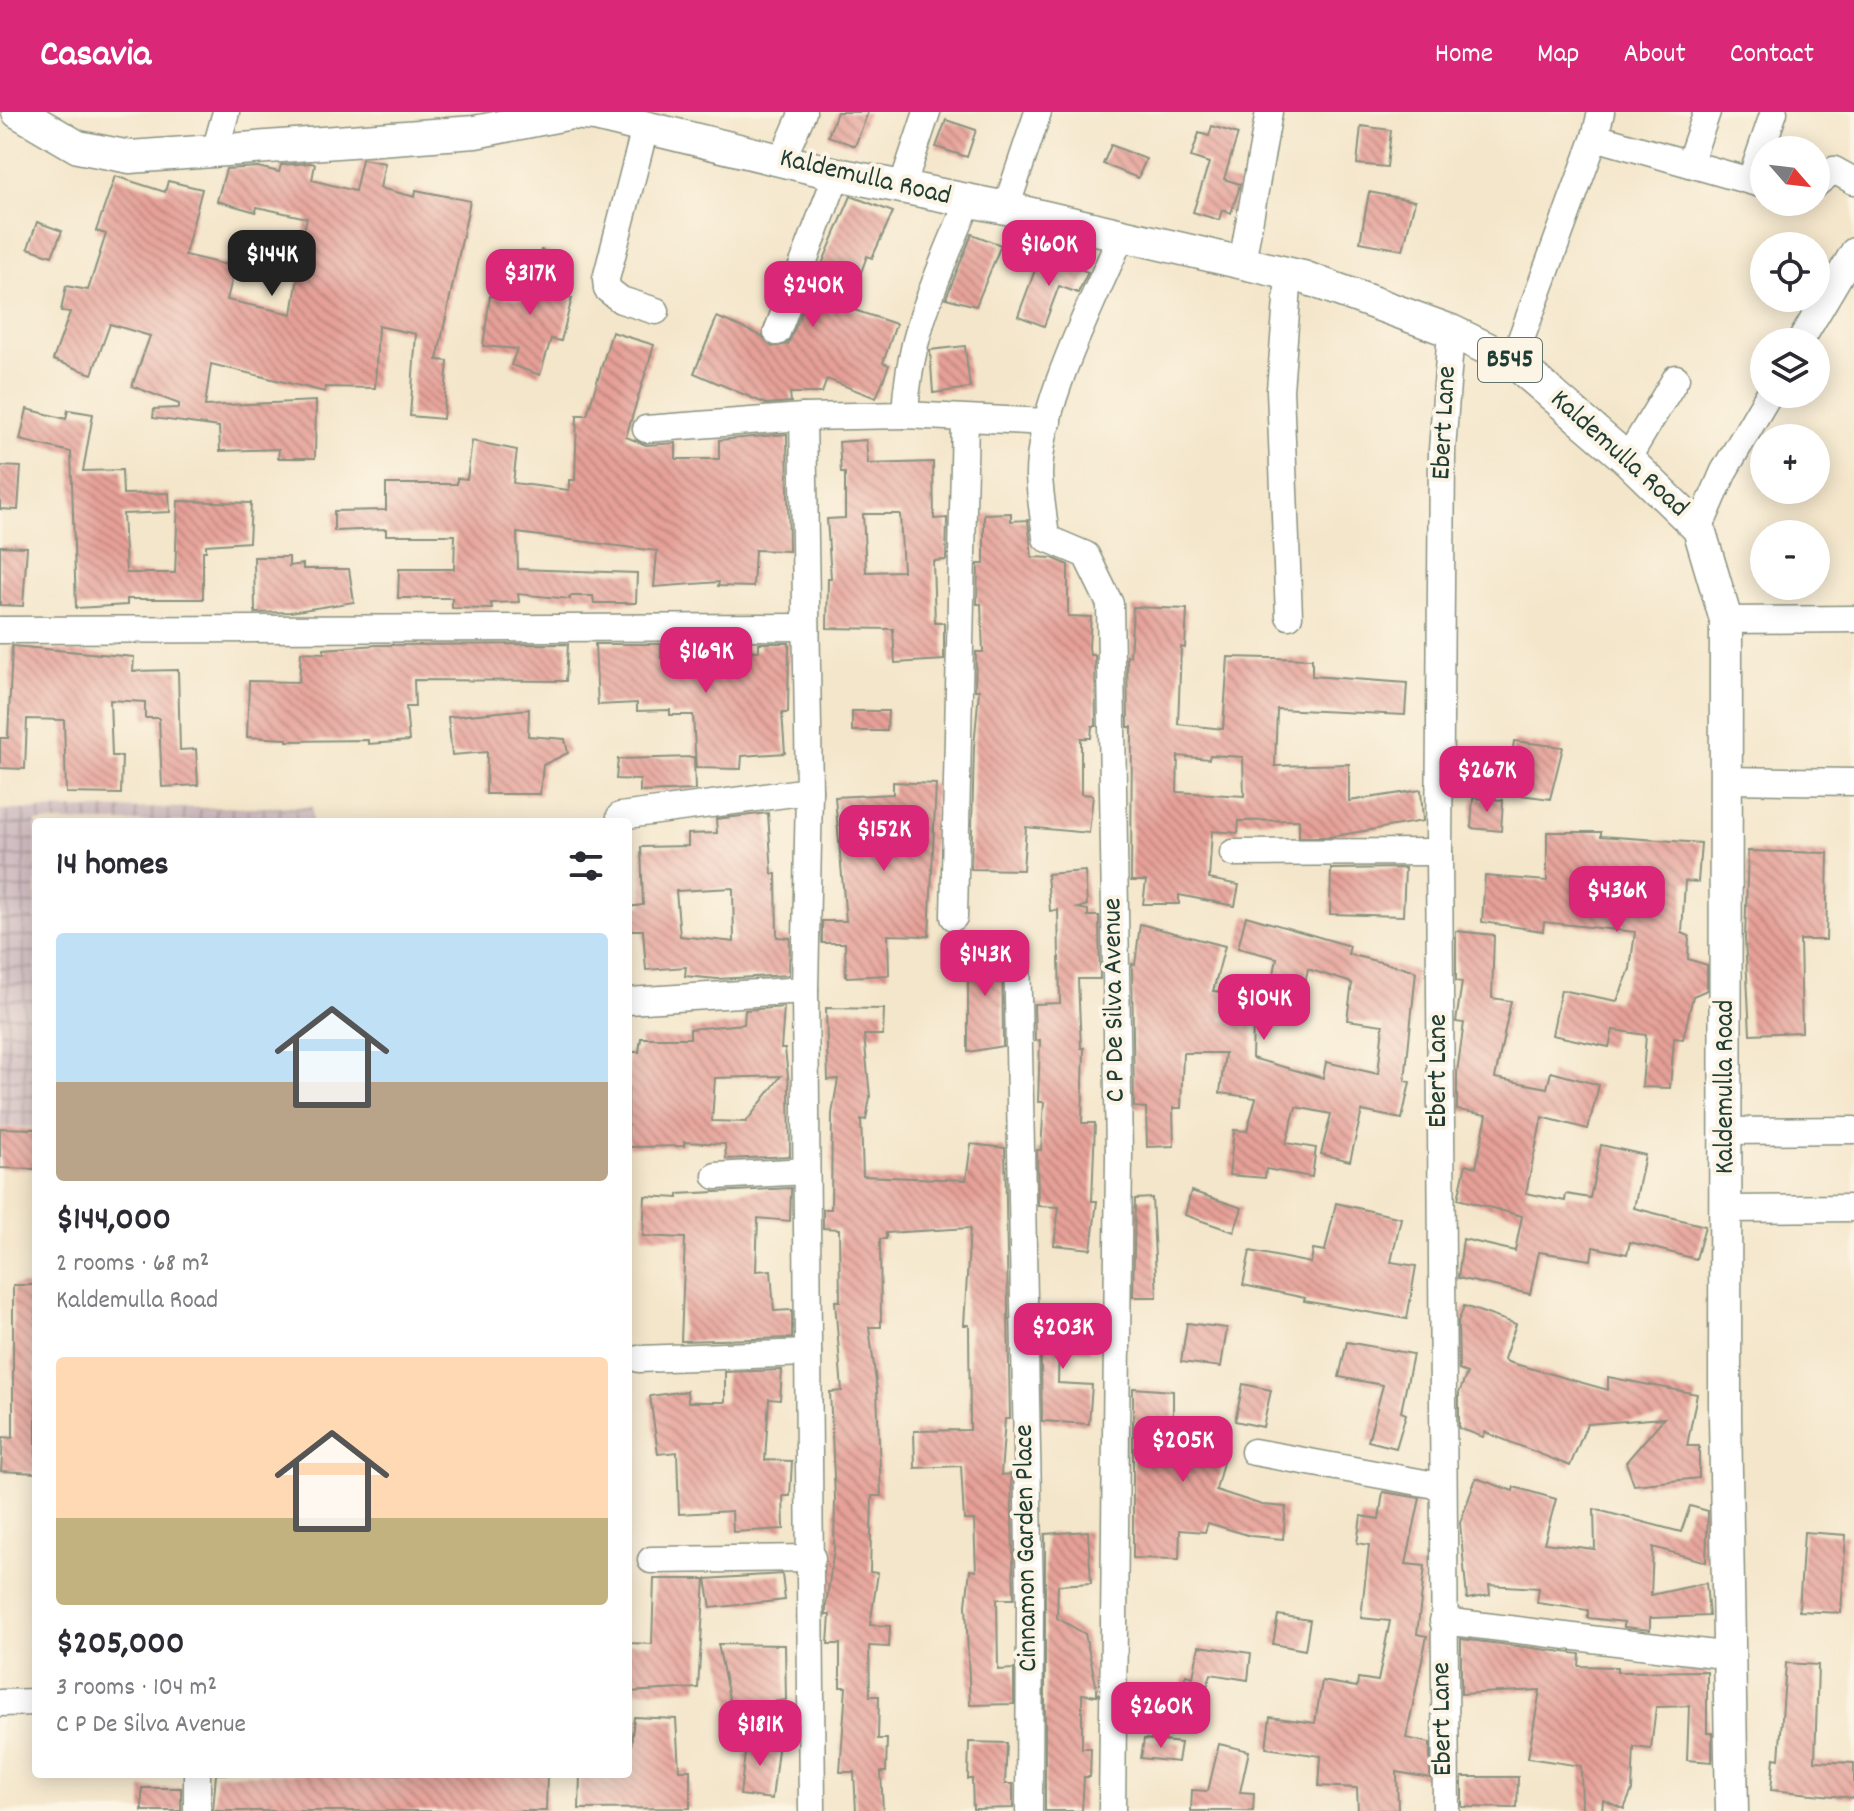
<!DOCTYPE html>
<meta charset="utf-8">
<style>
body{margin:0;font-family:Dekko,sans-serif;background:#f7f7f7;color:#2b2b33;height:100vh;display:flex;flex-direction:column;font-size:30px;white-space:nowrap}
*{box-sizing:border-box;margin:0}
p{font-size:26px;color:#7c7c81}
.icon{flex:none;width:44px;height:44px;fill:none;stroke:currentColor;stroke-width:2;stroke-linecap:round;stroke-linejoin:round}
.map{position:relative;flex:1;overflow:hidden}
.panel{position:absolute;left:32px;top:706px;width:600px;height:960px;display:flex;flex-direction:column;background:#fff;border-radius:8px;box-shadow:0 4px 20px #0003}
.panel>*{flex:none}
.needle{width:52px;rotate:118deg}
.buttons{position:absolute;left:1750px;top:24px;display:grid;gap:16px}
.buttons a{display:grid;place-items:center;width:80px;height:80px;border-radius:50%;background:#fff;box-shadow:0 4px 20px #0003;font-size:40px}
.price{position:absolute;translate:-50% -68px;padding:0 18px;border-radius:16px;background:#db2777;color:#fff;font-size:26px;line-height:52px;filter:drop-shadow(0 2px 4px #0008)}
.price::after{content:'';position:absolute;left:50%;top:48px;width:24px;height:18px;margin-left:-12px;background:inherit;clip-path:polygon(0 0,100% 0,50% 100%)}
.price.active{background:#222;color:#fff}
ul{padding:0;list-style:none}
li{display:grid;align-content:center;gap:16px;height:424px;padding:0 24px}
li span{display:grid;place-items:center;height:248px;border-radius:8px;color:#555}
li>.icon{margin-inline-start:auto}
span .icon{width:144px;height:144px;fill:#fffc;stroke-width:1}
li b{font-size:34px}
h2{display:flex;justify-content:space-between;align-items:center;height:96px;padding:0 24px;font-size:34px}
header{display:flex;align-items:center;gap:48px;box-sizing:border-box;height:112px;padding:0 40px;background:#db2777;color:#fff}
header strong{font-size:38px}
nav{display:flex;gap:44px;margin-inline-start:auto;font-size:28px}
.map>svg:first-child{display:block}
</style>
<header>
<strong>Casavia</strong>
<nav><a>Home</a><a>Map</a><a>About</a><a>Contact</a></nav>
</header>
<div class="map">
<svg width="1854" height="1699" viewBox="0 0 1854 1699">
<defs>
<pattern id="industrial-grid" width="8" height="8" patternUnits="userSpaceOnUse" patternTransform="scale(2)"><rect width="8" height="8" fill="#d2bec2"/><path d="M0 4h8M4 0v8" fill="none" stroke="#aa9c9e"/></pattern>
<pattern id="building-back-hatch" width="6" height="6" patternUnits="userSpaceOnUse" patternTransform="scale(2)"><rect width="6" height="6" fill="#e6a098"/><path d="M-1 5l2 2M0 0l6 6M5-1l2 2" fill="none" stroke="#ba847d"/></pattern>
</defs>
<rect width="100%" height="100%" fill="#fcf5e5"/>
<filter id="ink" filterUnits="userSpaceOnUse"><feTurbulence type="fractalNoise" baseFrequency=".0125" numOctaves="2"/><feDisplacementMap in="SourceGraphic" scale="16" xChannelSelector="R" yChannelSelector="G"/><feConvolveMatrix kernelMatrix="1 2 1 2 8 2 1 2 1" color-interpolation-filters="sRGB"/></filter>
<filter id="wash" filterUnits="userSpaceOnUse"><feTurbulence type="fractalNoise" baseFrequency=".006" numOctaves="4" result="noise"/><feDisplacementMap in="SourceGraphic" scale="32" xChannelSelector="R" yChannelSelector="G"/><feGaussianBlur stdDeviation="1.8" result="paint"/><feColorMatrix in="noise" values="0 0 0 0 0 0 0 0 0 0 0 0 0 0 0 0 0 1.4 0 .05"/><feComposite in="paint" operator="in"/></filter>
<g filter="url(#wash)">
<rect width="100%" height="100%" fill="#f4e6cb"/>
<polygon fill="url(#industrial-grid)" points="312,695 312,710 36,710 36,1015 0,1015 0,698"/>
<g id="blocks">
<g fill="url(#building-back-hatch)" fill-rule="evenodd">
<polygon points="837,0 868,0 855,34 828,24"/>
<polygon points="946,8 976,18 967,45 936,35"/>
<polygon points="1212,14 1238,22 1224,67 1240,72 1238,80 1231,101 1222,98 1219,108 1193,100 1209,51 1191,45 1199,21 1209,24"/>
<polygon points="1361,14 1391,18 1387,55 1357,52"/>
<polygon points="1111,33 1146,47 1138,66 1103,52"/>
<polygon points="362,47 385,51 380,76 415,85 416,78 470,89 437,248 448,249 443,307 410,304 416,222 378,214 375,276 325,275 325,280 211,252 205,294 316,289 315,346 278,346 279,337 220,339 219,315 153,306 154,297 179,296 179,292 132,274 150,224 110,212 92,262 53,248 70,200 61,199 66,174 88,178 106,122 96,119 115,64 165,80 168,69 202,77 185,143 235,155 227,188 292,202 300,153 296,152 307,106 257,95 256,100 217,89 226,57 258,55 279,60 281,53 311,51 315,52 312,68 355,79"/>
<polygon points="1369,80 1415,89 1403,138 1360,130"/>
<polygon points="851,84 893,100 872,146 867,144 848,196 896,212 883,251 889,253 876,286 827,267 822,281 790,281 791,290 766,292 694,261 717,205 762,224 772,235 788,232"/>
<polygon points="37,110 62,119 52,144 28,136"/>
<polygon points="972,122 1001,133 976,194 946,186"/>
<polygon points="541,138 565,146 554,182 572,186 561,229 551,227 540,263 511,253 517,237 483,234 490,184 524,188"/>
<polygon points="1041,142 1088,160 1078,181 1059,174 1044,214 1018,204"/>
<polygon points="612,220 654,233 626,325 646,333 676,331 676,347 719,347 719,328 787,322 789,439 755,438 753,475 718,474 719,470 654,475 657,439 517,421 518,457 637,461 636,491 594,491 593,484 570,484 570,487 518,482 519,490 491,491 492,497 452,496 452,486 398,486 399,457 454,457 455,423 386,423 386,417 334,419 334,399 386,398 386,372 457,372 457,366 467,367 472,329 517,338 513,371 569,378 569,368 575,368 577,303 587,303"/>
<polygon points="965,234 970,276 933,281 930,238"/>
<polygon points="27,297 66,307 68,298 93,302 83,359 122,358 123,382 169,381 170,400 123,402 126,461 175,461 178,389 251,391 249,430 206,433 206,439 203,439 203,487 127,487 127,493 76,496 71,340 20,328"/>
<path d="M866,328l2,24 65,-2 1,57 13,-1 -1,42 -13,1 2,62h9v37l-49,3 -2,-34 -66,-1 1,-50h3l-4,-59 18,-1v-45h-4l-2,-31zM863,402h37l3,57 -37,1z"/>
<polygon points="0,354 21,355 18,398 0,397"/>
<polygon points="1011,401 1011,409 1028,408 1032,445 1053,446 1068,453 1068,504 1091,505 1089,535 1090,543 1095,543 1096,614 1092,614 1091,626 1081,626 1081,682 1093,683 1089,721 1026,715 1023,758 971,757 974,635 979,578 975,578 976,540 983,540 981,492 977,492 978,452 984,452 984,402"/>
<polygon points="0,434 27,435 23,494 0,493"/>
<polygon points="254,445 289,445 289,454 303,452 303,457 349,457 354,490 290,500 255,501"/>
<path d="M1133,495l54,2 -2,39 -4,-1 -3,77 45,5 5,-72 84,2v17l95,7 -2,32 -128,-6 -2,57 74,-2v37l72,-11 2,31 -94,16h-30v-17l-60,1 -1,12 -26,-2 -3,48 30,6 -4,21 -56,-11v9h-36l3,-23h-15l1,-154h-4l-1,-71h3zM1210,643l33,2 1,39 -67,-4 1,-36 31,3z"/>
<polygon points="759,531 789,531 788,601 782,601 785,641 742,644 741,657 696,656 693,603 670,603 670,598 637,599 637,591 598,593 595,532 661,532 661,546 715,545 715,538 759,539"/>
<polygon points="568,532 566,569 414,568 415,595 406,595 409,629 368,632 368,628 287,629 287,627 247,625 249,569 299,570 301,540 324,541 324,537 377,533"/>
<polygon points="12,534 134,545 133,559 178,558 180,638 196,637 198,673 162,675 159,606 145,606 145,590 110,588 112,644 122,644 121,682 66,681 64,608 27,607 25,657 0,656 0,626 8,626"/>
<polygon points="529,597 528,624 565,627 568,641 543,653 540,682 486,682 487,640 452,643 448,605"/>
<polygon points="852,599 888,599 887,619 852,619"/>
<polygon points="1514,629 1563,635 1550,687 1506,681"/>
<polygon points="694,645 695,678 640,680 640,668 616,667 618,647"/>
<polygon points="893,670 936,672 929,824 888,823 889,863 846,865 845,831 822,831 822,809 846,809 835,685 893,682"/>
<polygon points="1473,686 1503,688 1501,719 1471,716"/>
<path d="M768,701l4,61h4l1,63 13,1 -1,37 -72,4 -32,-3 1,-9 -40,3 -3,-40h-15v-23l15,-2 -2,-58 47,-1v-12l29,-1 -1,-14zM733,776l1,54 -54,-6 -4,-45z"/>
<polygon points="1547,720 1601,720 1601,724 1701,731 1698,770 1685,769 1682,821 1689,824 1688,847 1707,853 1707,878 1693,884 1683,927 1674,926 1670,976 1642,975 1646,923 1613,918 1609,935 1552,923 1561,878 1617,889 1630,857 1635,820 1544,810 1543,819 1482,810 1485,764 1547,769"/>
<polygon points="1748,739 1828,741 1826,828 1800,828 1802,920 1750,922 1745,826"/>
<polygon points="1405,756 1403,804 1330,802 1331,757"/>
<polygon points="1085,759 1087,793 1078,796 1088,798 1088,804 1099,804 1100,867 1078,867 1081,936 1084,936 1082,1011 1095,1011 1092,1089 1097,1089 1091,1137 1054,1133 1059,1095 1038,1094 1037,1038 1041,1038 1044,990 1038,990 1040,928 1035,929 1034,892 1060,891 1058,798 1050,799 1047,762"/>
<polygon points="1246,804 1350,834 1348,842 1416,859 1405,969 1410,970 1402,1007 1362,999 1350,1049 1321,1042 1331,1002 1296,995 1286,1031 1316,1036 1312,1065 1266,1057 1265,1066 1229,1063 1234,1018 1247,1019 1256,986 1220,981 1225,941 1183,941 1181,996 1173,996 1174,1034 1147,1035 1146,996 1134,995 1132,852 1135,853 1140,812 1225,834 1213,879 1224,880 1222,909 1253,910 1252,946 1323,966 1326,950 1378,962 1383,913 1347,908 1352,871 1308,857 1299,899 1268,893 1277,846 1238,836"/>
<polygon points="1456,819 1494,823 1492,886 1511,889 1495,966 1547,976 1551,960 1599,973 1588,1017 1542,1005 1526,1081 1565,1089 1566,1082 1590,1086 1601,1033 1645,1043 1634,1096 1705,1114 1696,1147 1630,1130 1627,1142 1593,1135 1591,1148 1539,1140 1530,1182 1458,1166 1463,1127 1515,1139 1522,1104 1458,1087 1466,1052 1476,1055 1487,1003 1457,998 1457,960 1464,911 1456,910 1462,870 1456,869"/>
<polygon points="1002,834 1003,934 968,940 968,836"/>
<path d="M784,895l-3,42h4l4,36 1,71 -64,3 -1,-15 -41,-2v4l-56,1v-95h11l2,-14h49v-9l54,-5 1,-14zM781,964l-35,46 -34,-1 3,-43z"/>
<polygon points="826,896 884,897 883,923 864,923 870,985 866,1008 861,1007 863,1064 966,1068 971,1032 1005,1036 1010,1307 1005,1307 1001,1363 1011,1362 1014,1487 997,1487 998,1558 1014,1557 1014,1592 970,1593 966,1493 970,1458 976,1459 974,1408 964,1408 961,1354 915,1356 914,1319 970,1318 969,1213 964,1213 970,1116 886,1121 886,1127 880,1127 881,1215 869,1215 877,1278 881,1384 872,1384 870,1460 878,1461 870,1513 890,1514 889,1535 869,1534 870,1584 879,1584 878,1627 887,1627 886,1660 881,1660 883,1699 856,1699 854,1660 840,1660 846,1575 840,1575 840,1532 828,1532 830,1503 826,1503 826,1493 834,1437 835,1386 830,1280 842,1279 835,1189 840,1189 839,1117 823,1116 823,1097 831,1097 832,1002 838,967 828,968"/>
<polygon points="0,1016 36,1017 36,1057 0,1056"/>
<polygon points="791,1076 790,1109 758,1106 756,1159 771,1158 774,1199 792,1198 792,1226 681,1229 685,1126 643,1124 645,1084 678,1086 678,1082"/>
<polygon points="1191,1079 1242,1096 1234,1120 1185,1103"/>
<polygon points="1152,1086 1157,1185 1133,1185 1135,1087"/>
<polygon points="1336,1091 1401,1106 1391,1150 1416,1154 1407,1207 1304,1189 1305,1186 1243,1173 1250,1139 1311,1151 1313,1137 1325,1139"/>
<polygon points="13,1173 36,1173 36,1361 1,1359 3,1325 13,1326"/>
<polygon points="1464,1194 1516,1212 1504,1247 1508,1250 1608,1278 1608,1265 1697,1282 1687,1334 1699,1334 1699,1366 1634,1373 1626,1350 1664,1306 1587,1312 1570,1354 1485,1320 1483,1325 1459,1316 1459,1281 1467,1261 1459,1258 1458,1210"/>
<polygon points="1040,1204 1093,1210 1089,1239 1059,1235 1058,1271 1092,1273 1089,1312 1042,1309"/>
<polygon points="1187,1211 1227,1216 1221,1255 1181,1250"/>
<polygon points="1347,1230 1413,1242 1401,1300 1406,1302 1396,1336 1368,1329 1383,1273 1339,1265"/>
<polygon points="782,1258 780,1288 769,1287 765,1348 792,1349 790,1384 783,1384 784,1417 733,1420 732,1399 679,1402 677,1340 658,1342 650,1284 687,1279 688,1290 725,1290 725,1260"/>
<polygon points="1243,1272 1271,1278 1263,1315 1235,1309"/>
<polygon points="1133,1276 1173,1279 1173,1315 1228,1330 1216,1378 1262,1393 1286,1395 1283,1427 1251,1424 1208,1411 1205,1420 1180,1418 1179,1447 1133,1446"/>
<polygon points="1476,1366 1513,1379 1514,1375 1556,1387 1544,1431 1595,1437 1594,1397 1681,1420 1690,1394 1708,1399 1706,1450 1653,1435 1651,1483 1706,1471 1709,1504 1650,1506 1650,1518 1624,1515 1624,1510 1588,1506 1588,1498 1537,1491 1539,1476 1489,1473 1490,1483 1467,1487 1460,1411"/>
<polygon points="1383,1380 1420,1386 1406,1452 1425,1454 1417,1522 1427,1524 1406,1626 1430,1631 1430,1666 1397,1660 1398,1698 1358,1699 1357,1676 1319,1674 1321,1644 1266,1636 1270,1605 1315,1611 1322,1569 1357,1575 1358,1566 1378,1569 1390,1509 1361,1506 1369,1433 1357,1431 1361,1404 1379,1407"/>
<polygon points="1088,1419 1091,1471 1058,1473 1057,1506 1085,1522 1097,1577 1097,1584 1082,1582 1082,1636 1091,1636 1090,1665 1084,1665 1082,1699 1045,1699 1045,1422"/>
<polygon points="1804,1420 1846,1423 1841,1501 1799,1499"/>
<polygon points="782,1462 785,1488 711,1496 706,1467"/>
<polygon points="654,1467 705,1467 698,1576 628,1580 628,1531 652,1532"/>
<polygon points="1278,1503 1310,1508 1305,1538 1273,1532"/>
<polygon points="1461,1527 1580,1542 1579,1554 1617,1555 1617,1560 1707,1559 1707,1621 1712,1621 1712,1650 1687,1648 1689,1594 1656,1595 1651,1637 1634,1635 1632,1678 1624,1697 1603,1688 1602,1699 1582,1699 1581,1654 1528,1646 1540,1578 1461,1582"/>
<polygon points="718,1532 785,1533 786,1588 758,1592 755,1603 732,1601"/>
<polygon points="1199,1534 1251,1541 1248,1568 1211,1562 1198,1602 1188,1600 1190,1585 1179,1581 1186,1563 1193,1565"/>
<polygon points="1786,1551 1818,1553 1815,1649 1854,1651 1854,1686 1771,1678 1774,1646 1779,1647"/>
<polygon points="634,1605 676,1607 679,1658 690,1658 690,1696 579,1697 580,1662 628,1662"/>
<polygon points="747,1625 779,1629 772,1687 740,1683"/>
<polygon points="1144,1627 1181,1631 1178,1650 1141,1646"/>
<polygon points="969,1630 1007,1631 1005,1672 1013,1672 1013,1696 973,1697 972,1667 968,1667"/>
<polygon points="1219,1632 1249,1639 1240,1680 1254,1681 1253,1699 1191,1699 1192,1678 1208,1679"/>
<polygon points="216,1662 547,1662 546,1699 213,1699"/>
<polygon points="1462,1665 1518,1665 1517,1696 1462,1695"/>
<rect x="142" y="1676" width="39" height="23"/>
</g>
</g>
</g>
<g filter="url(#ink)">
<use href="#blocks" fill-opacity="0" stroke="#8a9280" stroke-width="2"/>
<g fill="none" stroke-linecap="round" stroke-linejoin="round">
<defs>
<g id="minor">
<polyline points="645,16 606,167 607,177 621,188 656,199"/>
<polyline points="1595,25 1764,73"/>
<polyline points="215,39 226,0"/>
<polyline points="782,48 803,0"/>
<polyline points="1689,52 1707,0"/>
<polyline points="1751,67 1774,0"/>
<polyline points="1816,72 1834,58 1854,69"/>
<polyline points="902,75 927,0"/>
<path d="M968,90c-30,74 -60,132 -63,213l143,7"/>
<polyline points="1006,96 1038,0"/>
<polyline points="1242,151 1269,0"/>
<polyline points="1289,162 1280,278 1289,504"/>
<polyline points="777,220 837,62"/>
<polyline points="1800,230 1854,139"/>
<polyline points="1513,249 1595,25 1601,0"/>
<polyline points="803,305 809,679 805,878 812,1699"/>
<polyline points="646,317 803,305 905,303"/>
<polyline points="1627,347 1676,266"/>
<polyline points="1699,417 1724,359 1769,282"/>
<polyline points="1726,508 1854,507"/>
<polyline points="0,518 806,515"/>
<polyline points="1725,668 1854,670"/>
<polyline points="620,704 809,679"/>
<polyline points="1233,741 1439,740"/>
<polyline points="954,805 965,307"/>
<polyline points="1017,837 1030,1487 1029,1699"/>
<polyline points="628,889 805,878"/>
<polyline points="1727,1019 1854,1018"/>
<polyline points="716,1064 806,1059"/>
<polyline points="1727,1097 1854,1096"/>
<polyline points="639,1247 808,1241"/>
<polyline points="1254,1340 1441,1374"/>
<polyline points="651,1448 812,1446"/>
<polyline points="1443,1509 1731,1544"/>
<polyline points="0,1591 36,1590"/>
<polyline points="197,1699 197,1662"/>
<path d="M1112,1699l7,-656 -9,-551 -24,-49 -40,-17c-2,-20 -6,-42 -7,-62 0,-72 54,-173 82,-240"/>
<polyline points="1446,1699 1439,740 1442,338 1451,219"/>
</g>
<polyline id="major" points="18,0 78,35 130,45 475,20 571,1 595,3 837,62 1006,96 1303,165 1451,219 1513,249 1627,347 1699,417 1726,508 1725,1305 1732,1699"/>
</defs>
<use href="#minor" stroke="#8a9280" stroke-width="29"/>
<use href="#major" stroke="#8a9280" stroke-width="35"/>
<use href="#minor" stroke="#fff" stroke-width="26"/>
<use href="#major" stroke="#fff" stroke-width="32"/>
</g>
</g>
<g text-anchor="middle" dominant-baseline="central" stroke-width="8" stroke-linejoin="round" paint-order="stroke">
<rect fill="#fcf5e5" stroke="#617469" stroke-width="2" x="1478" y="226" width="64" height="44" rx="6"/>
<g font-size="26" font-weight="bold" fill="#1f3d34">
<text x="1510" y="248">B545</text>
</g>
<g font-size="28" fill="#1f3d34" stroke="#fcf5e5">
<text transform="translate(865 67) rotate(13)">Kaldemulla Road</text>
<text transform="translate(1446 311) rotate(-87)">Ebert Lane</text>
<text transform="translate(1618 343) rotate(42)">Kaldemulla Road</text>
<text transform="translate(1116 888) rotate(-91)">C P De Silva Avenue</text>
<text transform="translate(1440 959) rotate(-90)">Ebert Lane</text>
<text transform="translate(1727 975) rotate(-90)">Kaldemulla Road</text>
<text transform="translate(1028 1436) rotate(-91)">Cinnamon Garden Place</text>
<text transform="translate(1444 1607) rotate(-91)">Ebert Lane</text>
</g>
</g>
</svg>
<div class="buttons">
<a><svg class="needle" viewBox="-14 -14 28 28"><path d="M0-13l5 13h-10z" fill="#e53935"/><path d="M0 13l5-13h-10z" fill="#7c7c81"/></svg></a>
<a><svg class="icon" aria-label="locate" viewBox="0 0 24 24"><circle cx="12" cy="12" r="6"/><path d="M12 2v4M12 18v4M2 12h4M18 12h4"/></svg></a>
<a><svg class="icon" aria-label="layers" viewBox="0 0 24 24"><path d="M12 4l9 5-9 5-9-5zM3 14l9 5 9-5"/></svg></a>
<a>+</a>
<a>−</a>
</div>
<b class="price" style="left:1049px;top:176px">$160K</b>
<b class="price active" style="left:272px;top:186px">$144K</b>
<b class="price" style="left:530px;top:205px">$317K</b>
<b class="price" style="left:813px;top:217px">$240K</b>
<b class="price" style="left:706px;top:583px">$169K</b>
<b class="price" style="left:1487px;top:702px">$267K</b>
<b class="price" style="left:884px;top:761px">$152K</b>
<b class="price" style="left:1617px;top:822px">$436K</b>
<b class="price" style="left:985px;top:886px">$143K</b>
<b class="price" style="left:1264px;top:930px">$104K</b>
<b class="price" style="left:1063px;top:1259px">$203K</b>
<b class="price" style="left:1183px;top:1372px">$205K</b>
<b class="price" style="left:1161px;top:1638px">$260K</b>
<b class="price" style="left:760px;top:1656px">$181K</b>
<section class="panel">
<h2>14 homes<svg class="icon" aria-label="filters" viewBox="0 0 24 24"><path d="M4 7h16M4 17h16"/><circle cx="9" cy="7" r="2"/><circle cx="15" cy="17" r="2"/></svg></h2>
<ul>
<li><span style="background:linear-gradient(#bfe0f5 60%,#b9a48a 0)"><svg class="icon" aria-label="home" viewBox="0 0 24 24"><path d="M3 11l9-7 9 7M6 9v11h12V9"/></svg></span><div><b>$144,000</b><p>2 rooms · 68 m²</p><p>Kaldemulla Road</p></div></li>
<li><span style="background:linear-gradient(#ffd9b3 65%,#c2b280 0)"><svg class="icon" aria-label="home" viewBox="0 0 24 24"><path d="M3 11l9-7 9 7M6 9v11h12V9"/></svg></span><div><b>$205,000</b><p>3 rooms · 104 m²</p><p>C P De Silva Avenue</p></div></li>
</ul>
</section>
</div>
